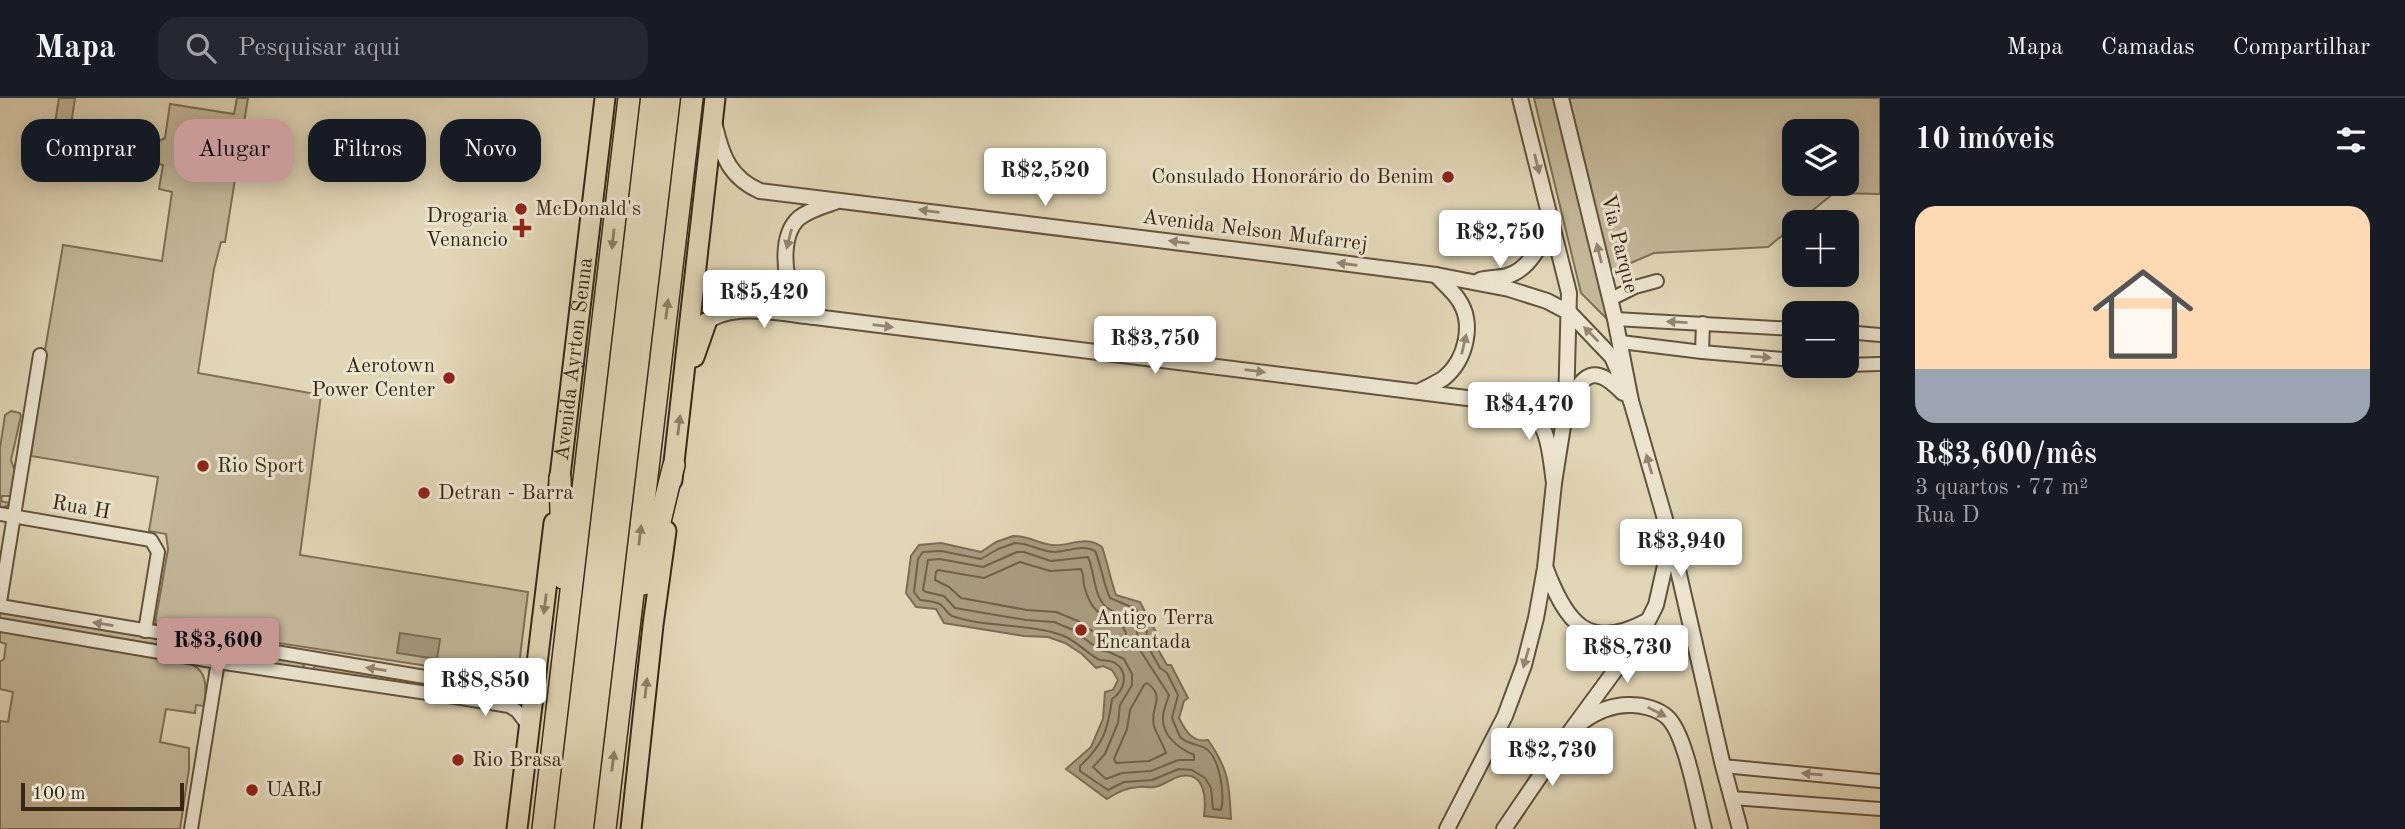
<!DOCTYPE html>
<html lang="pt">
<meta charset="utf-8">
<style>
body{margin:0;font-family:"Old Standard TT",serif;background:#242831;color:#f1f3f6;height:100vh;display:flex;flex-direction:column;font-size:26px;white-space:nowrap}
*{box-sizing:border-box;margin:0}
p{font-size:23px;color:#9ea1a6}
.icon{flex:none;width:38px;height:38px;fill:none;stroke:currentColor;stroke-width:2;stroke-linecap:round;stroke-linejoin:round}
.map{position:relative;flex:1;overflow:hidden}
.details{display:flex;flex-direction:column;background:#171b24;width:525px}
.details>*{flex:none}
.top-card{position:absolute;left:21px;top:21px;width:665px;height:63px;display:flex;gap:14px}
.buttons{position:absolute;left:1782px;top:21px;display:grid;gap:14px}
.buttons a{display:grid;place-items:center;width:77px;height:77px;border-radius:14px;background:#171b24;box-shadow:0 4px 18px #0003;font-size:35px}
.scale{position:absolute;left:21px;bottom:18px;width:163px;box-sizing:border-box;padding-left:7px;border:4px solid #372813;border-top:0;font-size:19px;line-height:24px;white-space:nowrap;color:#372813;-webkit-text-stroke:5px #ece4d0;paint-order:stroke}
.price{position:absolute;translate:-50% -60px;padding:0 16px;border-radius:7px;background:#fff;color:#222;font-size:23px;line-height:46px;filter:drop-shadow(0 2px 4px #0008)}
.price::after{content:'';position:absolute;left:50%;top:42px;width:21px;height:16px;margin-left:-10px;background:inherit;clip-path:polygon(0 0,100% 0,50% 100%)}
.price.current{background:#c59692;color:#111}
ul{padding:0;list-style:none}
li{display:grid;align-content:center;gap:14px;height:371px;padding:0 35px}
li span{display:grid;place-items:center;height:217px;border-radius:21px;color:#555}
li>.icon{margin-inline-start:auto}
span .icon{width:126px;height:126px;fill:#fffc;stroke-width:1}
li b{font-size:30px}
h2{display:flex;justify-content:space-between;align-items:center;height:84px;padding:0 35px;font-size:30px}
.chip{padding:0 24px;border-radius:21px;background:#171b24;box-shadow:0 4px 18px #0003;font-size:24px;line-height:63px}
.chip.current{background:#c59692;color:#111}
header{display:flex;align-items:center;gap:42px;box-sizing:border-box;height:98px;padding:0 35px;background:#171b24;border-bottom:2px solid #363941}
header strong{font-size:33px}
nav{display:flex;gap:38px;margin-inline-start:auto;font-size:24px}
.search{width:490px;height:63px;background:#242831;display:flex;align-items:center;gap:18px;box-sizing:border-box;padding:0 24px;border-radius:21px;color:#9ea1a6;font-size:26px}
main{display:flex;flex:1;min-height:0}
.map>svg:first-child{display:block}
</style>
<header>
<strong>Mapa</strong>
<div class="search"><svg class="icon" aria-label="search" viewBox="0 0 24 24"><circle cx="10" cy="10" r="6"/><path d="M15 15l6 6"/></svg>Pesquisar aqui</div>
<nav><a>Mapa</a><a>Camadas</a><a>Compartilhar</a></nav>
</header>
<main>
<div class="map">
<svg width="1880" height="731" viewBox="0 0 1880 731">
<rect width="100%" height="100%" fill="#e1d6b6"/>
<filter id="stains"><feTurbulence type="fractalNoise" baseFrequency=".00286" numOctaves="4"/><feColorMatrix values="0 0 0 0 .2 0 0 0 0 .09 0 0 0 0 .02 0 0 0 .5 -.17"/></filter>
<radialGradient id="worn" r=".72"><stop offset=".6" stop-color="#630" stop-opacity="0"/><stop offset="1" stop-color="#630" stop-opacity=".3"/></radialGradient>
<g fill="#c4b89a" stroke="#7e7056" stroke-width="2" fill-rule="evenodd">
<polygon points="59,0 75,0 71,27 55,25"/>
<path d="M237,0h11l-23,144h-4l-7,27 -16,104 123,22 -21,160 228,37 -10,81 -6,6 -357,-55 13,-75 -2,-15 -17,-3 9,-54 -127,-21 13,-100 19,-111 99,16 10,-69 -13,-3 4,-24 -14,-3c-8,-15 5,-18 16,-24l5,-34 64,10z"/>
<path d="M1534,0h346v96l-46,-1 -36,29h-4v4l-26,21 -114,6 -49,21 5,48 -29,-29zM1794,33h52v53h-52z"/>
<polygon points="11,313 20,315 21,318 11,362 17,379 14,398 2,398 1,403 9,405 9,407 0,411 0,350 5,317"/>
<polygon points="0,515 187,545 190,550 187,551 0,522"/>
<path d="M0,533l185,30c23,8 22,25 19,45l-8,-1 -1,8 -29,-4 -6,33 29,6v21l-9,60h-180v-108l8,1 5,-30 -13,-3v-27l4,-3 2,-15 -6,-2z"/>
<polygon points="231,553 301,564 304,568 301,570 231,559 228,556"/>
<polygon points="315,567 405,581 406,583 402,586 316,572 314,570"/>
</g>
<g fill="#a79b7f" stroke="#7a6d54" stroke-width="2">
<path d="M1013,438c16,0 24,7 39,9 18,2 33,-11 50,2 6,17 8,32 14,48l24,7 16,30 -4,7 15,26h4l17,33 -4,3 -5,17c6,12 13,25 29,22 21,30 21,43 23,79l-27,-3c2,-15 2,-45 -23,-40 -9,2 -17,9 -26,11 -6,1 -12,-1 -17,0 -13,1 -21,6 -31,12l-41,-30 25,-22 12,-28 2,-27 8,-2 5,-10 -6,-10 -9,-4 -7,2 -14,-14 -17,-11 -17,-6 -24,-1 -80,-13 -8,-14 -20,-2 -10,-14 5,-37 8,-11 22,-2 40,9 15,-10z"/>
<polygon points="400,535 440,541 437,561 397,555"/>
</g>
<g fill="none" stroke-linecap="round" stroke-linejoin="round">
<g stroke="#6f6249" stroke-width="2">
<path d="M1015,445c14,0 26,9 40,9 14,-1 28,-8 40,-1 7,16 8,32 15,47l26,11 11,22 -1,12 14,25 7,5 11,22 -6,23 8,19c7,7 17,7 25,11 15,9 20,47 16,62l-8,-1 -2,-21 -6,-10 -13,-8 -13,-1 -27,11 -28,2 -16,8 -28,-19v-5c23,-21 28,-36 32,-67 12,-8 18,-26 3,-36 -5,-3 -10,-2 -15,-3 -7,-2 -25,-20 -36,-24 -32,-13 -79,-8 -112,-20 -5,-2 -6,-7 -11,-11 -5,-4 -14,-4 -21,-5l-6,-8 4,-33 5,-7 18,-1 40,8 17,-10z"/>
<path d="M1017,454h7l27,9 37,-4c7,15 5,42 21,52 6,4 14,5 21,8l7,14 1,16 31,48c-2,7 -6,15 -6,22 -1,19 16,31 31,38v5h-16l-27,11 -29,2 -16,6 -13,-12 12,-13 13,-31 2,-18 12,-20v-11l-8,-15 -15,-7 -9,-2 -27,-20 -19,-8 -28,-2 -71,-12 -11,-12 -18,-4 -3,-2 5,-30 12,-1 43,8z"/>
<path d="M1020,464l30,9 31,-2c3,6 2,10 3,16 6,25 16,31 38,40l4,8 -1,11 -3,1 -17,-5 -27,-19 -22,-9 -29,-2 -66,-12 -12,-11 -14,-7 1,-8 2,-2 46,8z"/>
<path d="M1147,585c20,14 2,25 7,43 3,9 9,18 12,27l-17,8 -33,2 -2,-4 13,-30 3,-19 14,-25z"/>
</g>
<defs>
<g id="minor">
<polyline points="1611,201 1635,189 1657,183"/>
<polyline points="1615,221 1794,231"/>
<polyline points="1846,234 1880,237"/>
<polyline points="1621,244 1702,254 1794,262"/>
<polyline points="1702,254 1703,225"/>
<polyline points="1846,267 1880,266"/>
<polyline points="0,416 151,442 158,454 145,533"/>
<polyline points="0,504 40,257"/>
<polyline points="0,508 443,582"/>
<polyline points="0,527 218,564 441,597"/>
<polyline points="451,583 508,591 520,589 536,580"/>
<polyline points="449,598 509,608 517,613 529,629"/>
<polyline points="1723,668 1880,683"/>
<polyline points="1732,700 1880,711"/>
<polyline points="191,731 221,545"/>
</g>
<g id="tertiary">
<path d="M715,28c7,30 15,52 45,65l519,64 157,20 73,14 38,12 23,12 42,44 19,44"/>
<path d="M1480,182c8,-2 19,-2 27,-4 24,-7 35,-34 44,-55"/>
<path d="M815,219c-8,-7 -17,-15 -22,-25 -10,-20 -12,-58 6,-74 10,-8 24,-12 36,-16"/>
<path d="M706,225c26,-22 77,-9 109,-6l684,85c8,2 16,3 23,6 28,10 28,49 32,75"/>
<path d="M1420,293c7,-4 17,-8 24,-13 22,-18 31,-55 14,-79 -6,-9 -15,-16 -22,-24"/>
<path d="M1569,304c16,-33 29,-35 54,-9"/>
<polyline points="1672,446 1723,668 1740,731"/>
<path d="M1546,471c20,53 42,84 101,52"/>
<path d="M1582,624c15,-11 31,-18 50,-17 11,0 26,4 35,12 19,17 30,86 37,112"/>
<polyline points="1447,731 1505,618 1524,567 1536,520 1545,470 1554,385 1566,309 1569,195 1520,0"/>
<polyline points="1504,731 1572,631 1641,537 1656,507 1666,463 1667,428 1631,303 1615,221 1561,0"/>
</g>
<g id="trunk">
<polyline points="694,259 706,225"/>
<polyline points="672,382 715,0"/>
<path id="s1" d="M558,395l47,-395"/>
<polyline points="517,731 554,425"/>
<polyline points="631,731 653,527 666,433"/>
</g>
<g id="motorway">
<polyline points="560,380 563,480"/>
<path d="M643,486c13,-39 20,-79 31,-119"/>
<polyline points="543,731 629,0"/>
<polyline points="605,731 692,0"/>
</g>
</defs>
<use href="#minor" stroke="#62543c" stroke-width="16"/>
<use href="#tertiary" stroke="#62543c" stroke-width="18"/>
<use href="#trunk" stroke="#372813" stroke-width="23"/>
<use href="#motorway" stroke="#372813" stroke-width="24"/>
<use href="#minor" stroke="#ece4d0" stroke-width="12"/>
<use href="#tertiary" stroke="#ece4d0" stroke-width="14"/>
<use href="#trunk" stroke="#e1d6b6" stroke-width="19"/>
<use href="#motorway" stroke="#e1d6b6" stroke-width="21"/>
</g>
<defs><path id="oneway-solid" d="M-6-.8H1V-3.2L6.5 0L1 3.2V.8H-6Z" transform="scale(1.75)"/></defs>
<g fill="#928672">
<use href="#oneway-solid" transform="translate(1537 66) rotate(76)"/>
<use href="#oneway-solid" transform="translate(929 113) rotate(-173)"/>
<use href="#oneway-solid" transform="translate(789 141) rotate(104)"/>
<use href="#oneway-solid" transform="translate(1179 144) rotate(-173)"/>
<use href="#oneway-solid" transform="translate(1599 155) rotate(-104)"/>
<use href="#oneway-solid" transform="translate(1347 166) rotate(-172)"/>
<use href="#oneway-solid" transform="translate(1677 224) rotate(-177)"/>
<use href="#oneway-solid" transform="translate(883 228) rotate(7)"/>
<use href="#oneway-solid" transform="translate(1591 236) rotate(-135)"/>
<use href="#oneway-solid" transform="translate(1464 246) rotate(-77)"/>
<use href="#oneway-solid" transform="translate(1761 259) rotate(5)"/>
<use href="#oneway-solid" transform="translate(1255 273) rotate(7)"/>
<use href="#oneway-solid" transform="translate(1649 366) rotate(-106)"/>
<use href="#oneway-solid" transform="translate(103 526) rotate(-171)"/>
<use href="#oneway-solid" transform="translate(1526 560) rotate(106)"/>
<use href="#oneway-solid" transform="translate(376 571) rotate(-171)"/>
<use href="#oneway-solid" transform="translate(1657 614) rotate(27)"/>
<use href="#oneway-solid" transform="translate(1812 676) rotate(-175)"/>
</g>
<g fill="#8c7f64">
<use href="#oneway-solid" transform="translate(613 141) rotate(96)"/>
<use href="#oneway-solid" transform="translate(667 211) rotate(-83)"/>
<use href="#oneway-solid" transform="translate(679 327) rotate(-83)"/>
<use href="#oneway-solid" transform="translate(640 437) rotate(-83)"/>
<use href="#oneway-solid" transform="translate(545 506) rotate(97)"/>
<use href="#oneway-solid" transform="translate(646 590) rotate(-84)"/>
<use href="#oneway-solid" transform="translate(613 663) rotate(-83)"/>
</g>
<g fill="#8f2418" stroke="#ece4d0" stroke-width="2.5">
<circle cx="1448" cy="79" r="7"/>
<circle cx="521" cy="111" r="7"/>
<path d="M518.5 119.5h7v7h7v7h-7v7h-7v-7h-7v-7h7z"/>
<circle cx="449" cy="280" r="7"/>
<circle cx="203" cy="368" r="7"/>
<circle cx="424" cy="395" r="7"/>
<circle cx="1081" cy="532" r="7"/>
<circle cx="458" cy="662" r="7"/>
<circle cx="252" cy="692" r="7"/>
</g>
<g text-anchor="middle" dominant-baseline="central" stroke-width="6" stroke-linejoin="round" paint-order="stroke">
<g font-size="21" fill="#372813" stroke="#ece4d0" text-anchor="start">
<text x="1434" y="79" text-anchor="end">Consulado Honorário do Benim</text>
<text x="535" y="111">McDonald's</text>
<text x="508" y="118" text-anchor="end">Drogaria<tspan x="508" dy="24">Venancio</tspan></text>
<text x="435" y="268" text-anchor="end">Aerotown<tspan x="435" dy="24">Power Center</tspan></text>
<text x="217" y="368">Rio Sport</text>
<text x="438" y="395">Detran - Barra</text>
<text x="1095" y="520">Antigo Terra<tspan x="1095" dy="24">Encantada</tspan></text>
<text x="472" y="662">Rio Brasa</text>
<text x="266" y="692">UARJ</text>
</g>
<g font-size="21" fill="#372813" stroke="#ece4d0">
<text transform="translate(1255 133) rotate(7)">Avenida Nelson Mufarrej</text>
<text transform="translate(1619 146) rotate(76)">Via Parque</text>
<text stroke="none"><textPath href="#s1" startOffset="135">Avenida Ayrton Senna</textPath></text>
<text transform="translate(81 410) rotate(10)">Rua H</text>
</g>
</g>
<rect width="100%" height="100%" filter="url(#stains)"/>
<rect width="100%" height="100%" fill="url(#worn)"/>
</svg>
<div class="buttons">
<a><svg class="icon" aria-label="layers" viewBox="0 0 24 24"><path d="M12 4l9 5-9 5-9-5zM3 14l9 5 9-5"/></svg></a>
<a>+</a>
<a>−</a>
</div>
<div class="scale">100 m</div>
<b class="price" style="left:1045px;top:110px">R$2,520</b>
<b class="price" style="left:1500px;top:172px">R$2,750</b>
<b class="price" style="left:764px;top:232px">R$5,420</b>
<b class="price" style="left:1155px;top:278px">R$3,750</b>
<b class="price" style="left:1529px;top:344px">R$4,470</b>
<b class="price" style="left:1681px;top:481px">R$3,940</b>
<b class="price current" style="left:218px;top:580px">R$3,600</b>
<b class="price" style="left:1627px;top:587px">R$8,730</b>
<b class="price" style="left:485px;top:620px">R$8,850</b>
<b class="price" style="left:1552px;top:690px">R$2,730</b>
<div class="top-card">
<a class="chip">Comprar</a>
<a class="chip current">Alugar</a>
<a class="chip">Filtros</a>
<a class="chip">Novo</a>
</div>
</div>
<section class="details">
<h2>10 imóveis<svg class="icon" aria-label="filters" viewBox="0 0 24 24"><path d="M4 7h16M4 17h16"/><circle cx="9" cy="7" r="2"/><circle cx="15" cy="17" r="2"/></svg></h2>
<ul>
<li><span style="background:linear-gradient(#ffd9b3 75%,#9aa5b1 0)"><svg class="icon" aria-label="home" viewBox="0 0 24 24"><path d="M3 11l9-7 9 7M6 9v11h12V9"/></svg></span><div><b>R$3,600/mês</b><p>3 quartos · 77 m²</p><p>Rua D</p></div></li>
</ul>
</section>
</main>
